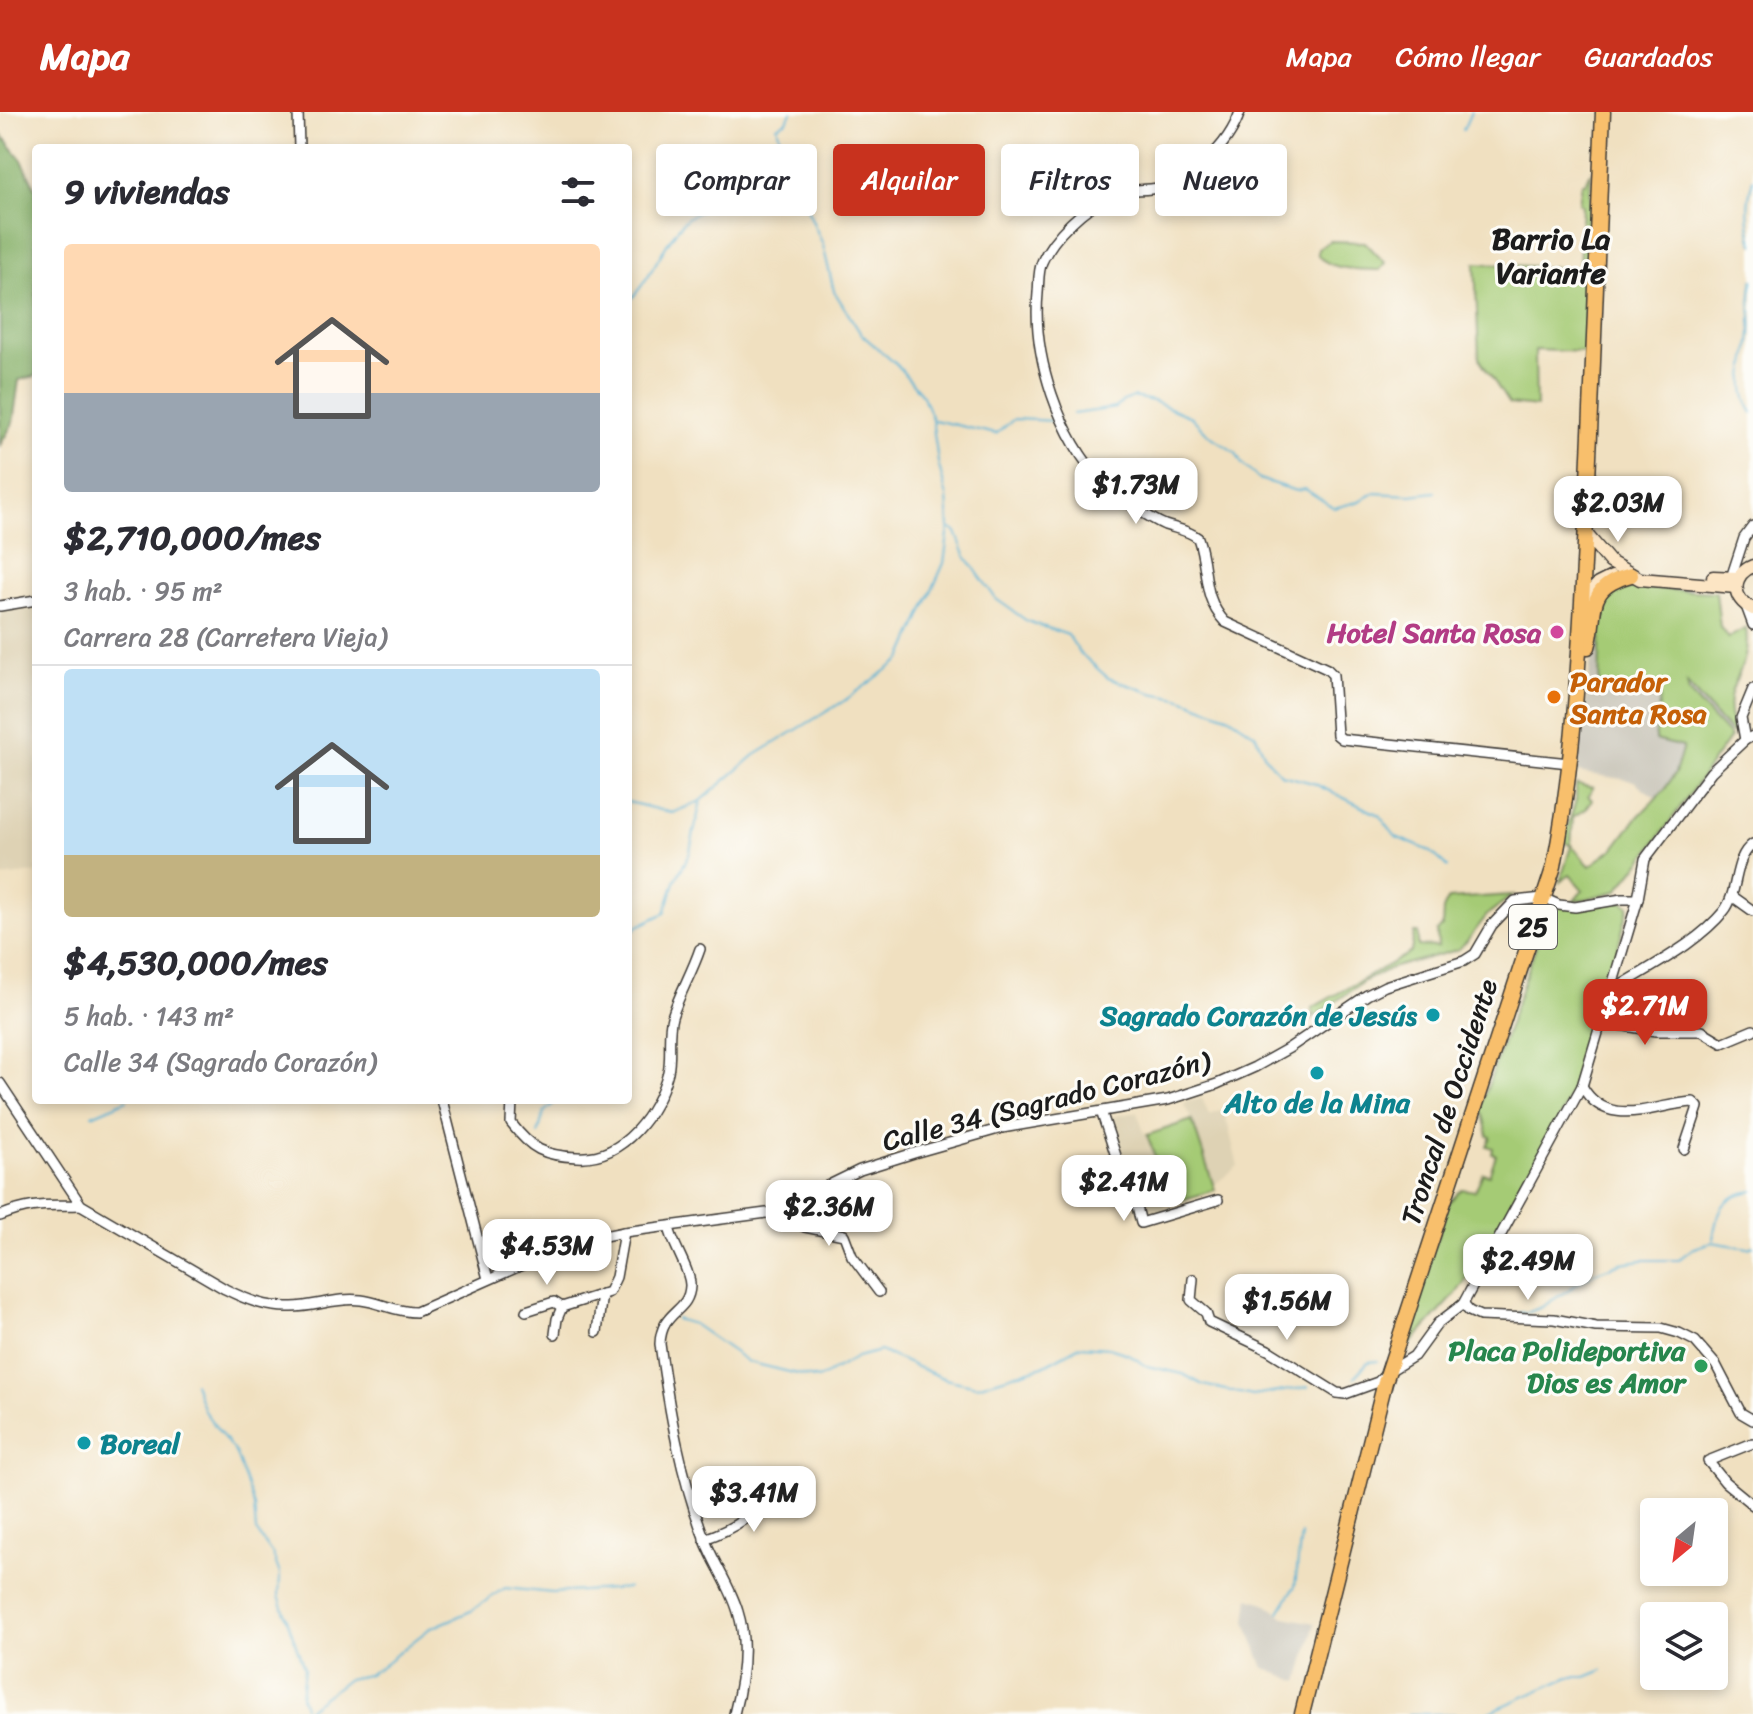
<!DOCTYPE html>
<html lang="es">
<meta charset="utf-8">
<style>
body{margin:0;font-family:Sriracha,sans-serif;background:#f7f7f7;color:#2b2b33;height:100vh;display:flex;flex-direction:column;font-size:30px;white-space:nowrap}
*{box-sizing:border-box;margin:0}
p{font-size:26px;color:#7c7c81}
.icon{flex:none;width:44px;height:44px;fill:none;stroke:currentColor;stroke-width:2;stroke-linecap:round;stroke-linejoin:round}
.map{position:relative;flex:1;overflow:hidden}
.panel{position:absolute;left:32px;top:32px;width:600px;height:960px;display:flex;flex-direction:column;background:#fff;border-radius:8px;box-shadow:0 4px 12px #0003}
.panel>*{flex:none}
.banner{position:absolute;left:656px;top:32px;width:760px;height:72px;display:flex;gap:16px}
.needle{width:52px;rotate:209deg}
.controls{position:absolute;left:1640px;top:1386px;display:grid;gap:16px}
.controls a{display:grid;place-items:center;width:88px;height:88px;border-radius:8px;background:#fff;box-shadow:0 4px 12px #0003;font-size:40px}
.price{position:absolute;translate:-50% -68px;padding:0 18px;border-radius:16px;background:#fff;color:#222;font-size:26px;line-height:52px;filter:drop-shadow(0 2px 4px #0008)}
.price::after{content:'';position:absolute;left:50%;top:48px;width:24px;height:18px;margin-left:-12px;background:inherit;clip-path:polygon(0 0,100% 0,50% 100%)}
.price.selected{background:#c8321e;color:#fff}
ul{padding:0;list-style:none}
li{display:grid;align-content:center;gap:16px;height:424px;padding:0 32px}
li+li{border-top:2px solid #e1e1e2}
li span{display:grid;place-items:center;height:248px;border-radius:8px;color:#555}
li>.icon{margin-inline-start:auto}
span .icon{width:144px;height:144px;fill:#fffc;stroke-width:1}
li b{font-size:34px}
h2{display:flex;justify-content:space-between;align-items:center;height:96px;padding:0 32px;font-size:34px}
.pill{padding:0 28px;border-radius:8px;background:#fff;box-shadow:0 4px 12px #0003;font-size:28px;line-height:72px}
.pill.selected{background:#c8321e;color:#fff}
header{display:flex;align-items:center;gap:48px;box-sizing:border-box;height:112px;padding:0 40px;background:#c8321e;color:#fff}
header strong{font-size:38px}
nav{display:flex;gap:44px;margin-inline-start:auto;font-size:28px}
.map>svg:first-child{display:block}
</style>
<header>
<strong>Mapa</strong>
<nav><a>Mapa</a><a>Cómo llegar</a><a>Guardados</a></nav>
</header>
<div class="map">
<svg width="1753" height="1602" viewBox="0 0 1753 1602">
<rect width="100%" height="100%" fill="#fdfcf7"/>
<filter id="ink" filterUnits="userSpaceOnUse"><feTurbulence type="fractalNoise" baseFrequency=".0125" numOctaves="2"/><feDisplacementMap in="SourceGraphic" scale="16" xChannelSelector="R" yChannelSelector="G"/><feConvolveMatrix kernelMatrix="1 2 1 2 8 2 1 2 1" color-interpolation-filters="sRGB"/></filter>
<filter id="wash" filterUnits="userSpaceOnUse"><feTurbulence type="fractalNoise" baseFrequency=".006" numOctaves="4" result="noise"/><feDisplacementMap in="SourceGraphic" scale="32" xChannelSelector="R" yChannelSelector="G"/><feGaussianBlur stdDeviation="1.8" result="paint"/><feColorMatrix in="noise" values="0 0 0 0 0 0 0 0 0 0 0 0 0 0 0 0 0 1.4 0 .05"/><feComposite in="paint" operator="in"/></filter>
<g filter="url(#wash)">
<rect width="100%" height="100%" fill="#f0e0c0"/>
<g fill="#ded2b4">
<polygon points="36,482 36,761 0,765 0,489"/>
<polygon points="1202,986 1209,1003 1224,997 1238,1054 1214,1073 1192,1008 1183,991"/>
<polygon points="1137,1000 1167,1083 1164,1103 1147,1106 1142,1100 1131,1054 1120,1042 1109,1005"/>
</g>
<g fill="#c8c4b8">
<polygon points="1621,471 1691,475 1686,570 1730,620 1672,698 1634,669 1577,660 1597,501 1606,483"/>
<polygon points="1249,1486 1265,1491 1284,1505 1315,1511 1299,1570 1264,1556 1246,1509"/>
</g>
<g fill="#a5cb75" stroke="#607448" stroke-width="2">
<polygon points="1591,60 1584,240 1535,238 1536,295 1509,292 1479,246 1475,151 1579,157 1582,93 1579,91 1582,71 1585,71"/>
<path d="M1330,129l35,1 20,21 -5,7c-20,-1 -47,1 -62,-14v-7z"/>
<path d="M1626,476l90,4 4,35 8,11 18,-10c7,51 -30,52 -11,105l-5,-1 -43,-48 2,9 41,44 -86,121 -27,33 -44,11 10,-12 -13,-15 -10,7 11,-36 -8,-5 13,-41v-16l17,4 -5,8 4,4 -6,9 -13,8 -2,28 19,21 24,-18 22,-29 29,-30 10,-16 8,-26 -28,-7 5,-44 -61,-10 2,-70c5,-14 11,-23 25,-28z"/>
<polygon points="1513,783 1488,802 1467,829 1457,838 1391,856 1364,869 1303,913 1314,903 1312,896 1411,840 1414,821 1418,821 1418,834 1438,835 1437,819 1442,815 1443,798 1448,787"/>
<polygon points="1549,789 1559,794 1622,789 1629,794 1613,854 1596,893 1576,966 1559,1009 1479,1150 1455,1183 1396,1248 1449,1090 1462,1077 1475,1079 1483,1061 1489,1063 1496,1043 1492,1042 1493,1036 1487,1034 1491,1025 1488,1024 1483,1002 1479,1000 1536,834"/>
<polygon points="1192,1008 1215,1078 1178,1089 1167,1063 1162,1064 1147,1023"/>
</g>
<polygon fill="#84af66" stroke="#506641" stroke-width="2" points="0,21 22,48 36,78 36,264 19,268 13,311 0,333"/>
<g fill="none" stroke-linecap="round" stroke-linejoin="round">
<g stroke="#56b1d4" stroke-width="2">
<polyline points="1463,18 1471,0"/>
<path d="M1753,67c-7,24 -6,41 0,65"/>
<path d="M1753,168c-5,18 -1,34 -2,52 -1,30 -17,51 2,81"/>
<path d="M628,190c23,-23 34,-56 56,-81 8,-9 23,-11 33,-17 25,-14 45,-36 65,-56"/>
<polyline points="1073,302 1116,296 1123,289 1133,285 1153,289 1191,305 1209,323 1236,341 1242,352 1259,367 1296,379 1305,377 1334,396 1357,390 1374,381 1411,383 1435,380"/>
<polyline points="934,308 996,322 1014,307 1057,309"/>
<polyline points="949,416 956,420 965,443 996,487 1027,509 1068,523 1079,540 1108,566 1152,581 1179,586 1230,605 1255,622 1266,646 1282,663 1313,671 1379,703 1396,725 1430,739 1448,755"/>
<polyline points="628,690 672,701 701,689 755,643 844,589 902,547 944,451 949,416 947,385 938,350 932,307 923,284 897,253 861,222 834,179 823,133 786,49 777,14 787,9 791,0"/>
<polyline points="628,823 638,814 665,801 676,767 689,743 701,689"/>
<polyline points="92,1003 127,988"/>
<polyline points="538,1022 544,1000 558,988"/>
<path d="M1713,1127c4,-28 9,-43 40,-48"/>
<polyline points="1518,1201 1529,1200 1542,1195 1594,1161 1621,1151 1642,1148 1678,1148 1692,1137 1712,1130 1748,1136 1753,1134"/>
<polyline points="676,1207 693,1212 748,1250 818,1267 857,1245 880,1239 945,1267 977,1274 1043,1254 1080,1234 1109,1236 1128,1242 1147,1254 1183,1262 1203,1273 1253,1284 1308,1275"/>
<polyline points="1354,1265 1368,1250 1378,1249"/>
<polyline points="194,1271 204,1299 236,1342 254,1394 256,1419 273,1443 280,1462 279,1484 304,1556 301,1585 304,1595"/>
<polyline points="1279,1500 1295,1474 1301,1422"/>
<polyline points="301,1602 348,1567 367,1563 379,1556 429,1517 471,1499 505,1476 552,1481 628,1476"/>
<polyline points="1408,1602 1455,1602"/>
<polyline points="1485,1602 1569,1565 1586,1565 1603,1558"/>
</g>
</g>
</g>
<g filter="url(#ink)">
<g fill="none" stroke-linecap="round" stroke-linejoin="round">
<defs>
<g id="street">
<polyline points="298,0 299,36"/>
<path d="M1240,0c-11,33 -47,68 -82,76 -15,3 -34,0 -48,7 -25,12 -57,41 -68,67 -4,9 -3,21 -4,31 -6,63 21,144 66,191 12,11 46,35 61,41 12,4 23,5 33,13 11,31 3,58 27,84l102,47 6,6 4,60 5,4 227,24"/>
<polyline points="1731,466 1744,426 1753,414"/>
<polyline points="0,494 36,488"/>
<polyline points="1746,494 1753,513"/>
<polyline points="1745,628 1741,606 1753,577"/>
<polyline points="1732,784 1753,799"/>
<path d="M1612,879c37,-24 84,-46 112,-80 15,-19 9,-53 29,-67"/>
<polyline points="1601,910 1656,919 1702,919 1722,931 1753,918"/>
<path d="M0,971l81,122 144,84c22,11 42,19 67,18 23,0 45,-10 69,-7 19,2 34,12 55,12l158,-70 50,-10 150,-20 86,-42 54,-17 88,-25 166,-28 49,-16 38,-17 34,-19 78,-53 18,-9 79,-25 11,-7 17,-29 23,-24 28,-3 16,7 16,2 47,-8h16"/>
<path d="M1582,974c25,45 73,18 111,16l5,5 -14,42"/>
<polyline points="442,988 488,1167"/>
<path d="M512,988l-1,23c20,26 33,33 66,34 47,3 80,-44 91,-85 4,-17 -1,-37 4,-55 7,-23 20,-44 28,-68"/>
<polyline points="1102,1002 1118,1050 1128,1059 1141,1111 1218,1088"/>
<polyline points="774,1100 805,1115 844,1123 852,1144 879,1180"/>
<path d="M0,1104c35,-14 46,-10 81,-11"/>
<path d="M669,1115c3,17 22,44 21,59 -1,27 -29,24 -30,58 9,66 21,134 45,196 9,24 26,47 33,72 10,31 4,71 -4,102"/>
<polyline points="1193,1167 1191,1188 1206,1201 1209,1210 1268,1238 1337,1281 1345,1282 1378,1270 1388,1260 1414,1244 1438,1211 1463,1192 1582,974 1638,787 1645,747 1711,660 1745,628 1753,624"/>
<polyline points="1463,1192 1469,1199 1480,1204 1554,1207 1596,1215 1661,1216 1679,1221 1695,1229 1716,1253 1741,1301 1753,1308"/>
<polyline points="526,1199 554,1190 562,1195"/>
<polyline points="597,1220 602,1182"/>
<polyline points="555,1222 557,1207 562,1195 609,1180 616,1165 624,1120"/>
<polyline points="1753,1331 1708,1349 1725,1370 1753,1393"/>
<path d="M704,1427c30,-10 52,-25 71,-50"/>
</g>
<g id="secondary">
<polyline points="1587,423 1610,450 1640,467 1736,475"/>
<path d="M1753,454c-22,9 -22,33 0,43"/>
<polyline points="1713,465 1738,466"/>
<polyline points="1582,489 1598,472 1612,465"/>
</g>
<g id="primary">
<path d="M1588,535c10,-35 -5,-59 43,-72"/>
<path d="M1302,1602l83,-332 169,-516c17,-87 23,-176 28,-264 9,-164 14,-327 21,-490"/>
</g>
</defs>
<use href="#street" stroke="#3c3935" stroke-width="12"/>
<use href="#secondary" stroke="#3c3935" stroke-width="15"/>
<use href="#primary" stroke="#3c3935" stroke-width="17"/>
<use href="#street" stroke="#fff" stroke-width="9"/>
<use href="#secondary" stroke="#fce5c4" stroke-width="12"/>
<use href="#primary" stroke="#f8bf6c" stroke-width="14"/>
</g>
</g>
<circle fill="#d1479c" stroke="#fdfcf7" stroke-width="3" cx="1557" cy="520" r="8"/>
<circle fill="#e8710a" stroke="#fdfcf7" stroke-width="3" cx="1554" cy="585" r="8"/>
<g fill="#0f9aa8" stroke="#fdfcf7" stroke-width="3">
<circle cx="1433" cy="903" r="8"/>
<circle cx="1317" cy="961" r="8"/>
<circle cx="84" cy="1331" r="8"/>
</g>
<circle fill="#2e9e5b" stroke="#fdfcf7" stroke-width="3" cx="1701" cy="1254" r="8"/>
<g text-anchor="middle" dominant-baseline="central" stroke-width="6" stroke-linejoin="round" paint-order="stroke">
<rect fill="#fdfcf7" stroke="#605f5e" stroke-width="2" x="1509" y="793" width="48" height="44" rx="6"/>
<g font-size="26" font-weight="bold" fill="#1c1c1c">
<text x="1533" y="815">25</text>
</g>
<g font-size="28" font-weight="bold" fill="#b23c85" stroke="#fdfcf7" text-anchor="end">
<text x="1541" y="520">Hotel Santa Rosa</text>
</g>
<g font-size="28" font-weight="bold" fill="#c56008" stroke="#fdfcf7" text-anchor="start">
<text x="1570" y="569">Parador<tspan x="1570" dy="32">Santa Rosa</tspan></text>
</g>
<g font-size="28" font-weight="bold" fill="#0d838f" stroke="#fdfcf7" text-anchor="end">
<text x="1417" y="903">Sagrado Corazón de Jesús</text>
<text x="1317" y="990" text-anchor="middle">Alto de la Mina</text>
<text x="100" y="1331" text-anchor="start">Boreal</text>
</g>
<g font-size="28" fill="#1c1c1c" stroke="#fdfcf7">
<text transform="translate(1046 989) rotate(-14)">Calle 34 (Sagrado Corazón)</text>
<text transform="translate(1449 990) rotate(-72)">Troncal de Occidente</text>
</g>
<g font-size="28" font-weight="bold" fill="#27864d" stroke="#fdfcf7" text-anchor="end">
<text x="1685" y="1238">Placa Polideportiva<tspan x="1685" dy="32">Dios es Amor</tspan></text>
</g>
<g font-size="30" font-weight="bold" fill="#1c1c1c" stroke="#fdfcf7">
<text x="1551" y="127">Barrio La<tspan x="1551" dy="34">Variante</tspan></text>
</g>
</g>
</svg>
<div class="controls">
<a><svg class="needle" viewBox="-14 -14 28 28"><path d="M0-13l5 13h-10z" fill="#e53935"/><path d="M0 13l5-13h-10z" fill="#7c7c81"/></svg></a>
<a><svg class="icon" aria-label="layers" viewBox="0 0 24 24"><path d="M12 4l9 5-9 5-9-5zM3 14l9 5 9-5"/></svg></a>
</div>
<b class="price" style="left:1136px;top:414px">$1.73M</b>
<b class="price" style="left:1618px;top:432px">$2.03M</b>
<b class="price selected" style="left:1645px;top:935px">$2.71M</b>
<b class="price" style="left:1124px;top:1111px">$2.41M</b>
<b class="price" style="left:829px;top:1136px">$2.36M</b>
<b class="price" style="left:547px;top:1175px">$4.53M</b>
<b class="price" style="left:1528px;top:1190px">$2.49M</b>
<b class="price" style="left:1287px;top:1230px">$1.56M</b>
<b class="price" style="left:754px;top:1422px">$3.41M</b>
<div class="banner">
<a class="pill">Comprar</a>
<a class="pill selected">Alquilar</a>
<a class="pill">Filtros</a>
<a class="pill">Nuevo</a>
</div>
<section class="panel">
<h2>9 viviendas<svg class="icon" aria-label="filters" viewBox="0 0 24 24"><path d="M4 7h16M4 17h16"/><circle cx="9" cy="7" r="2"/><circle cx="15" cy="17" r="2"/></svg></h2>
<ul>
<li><span style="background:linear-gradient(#ffd9b3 60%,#9aa5b1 0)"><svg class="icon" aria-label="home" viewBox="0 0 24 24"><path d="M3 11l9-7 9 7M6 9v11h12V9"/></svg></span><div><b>$2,710,000/mes</b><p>3 hab. · 95 m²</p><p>Carrera 28 (Carretera Vieja)</p></div></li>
<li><span style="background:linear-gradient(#bfe0f5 75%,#c2b280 0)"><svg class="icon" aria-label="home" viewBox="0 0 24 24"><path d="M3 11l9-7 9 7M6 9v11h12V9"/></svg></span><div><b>$4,530,000/mes</b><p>5 hab. · 143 m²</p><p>Calle 34 (Sagrado Corazón)</p></div></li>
</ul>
</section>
</div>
